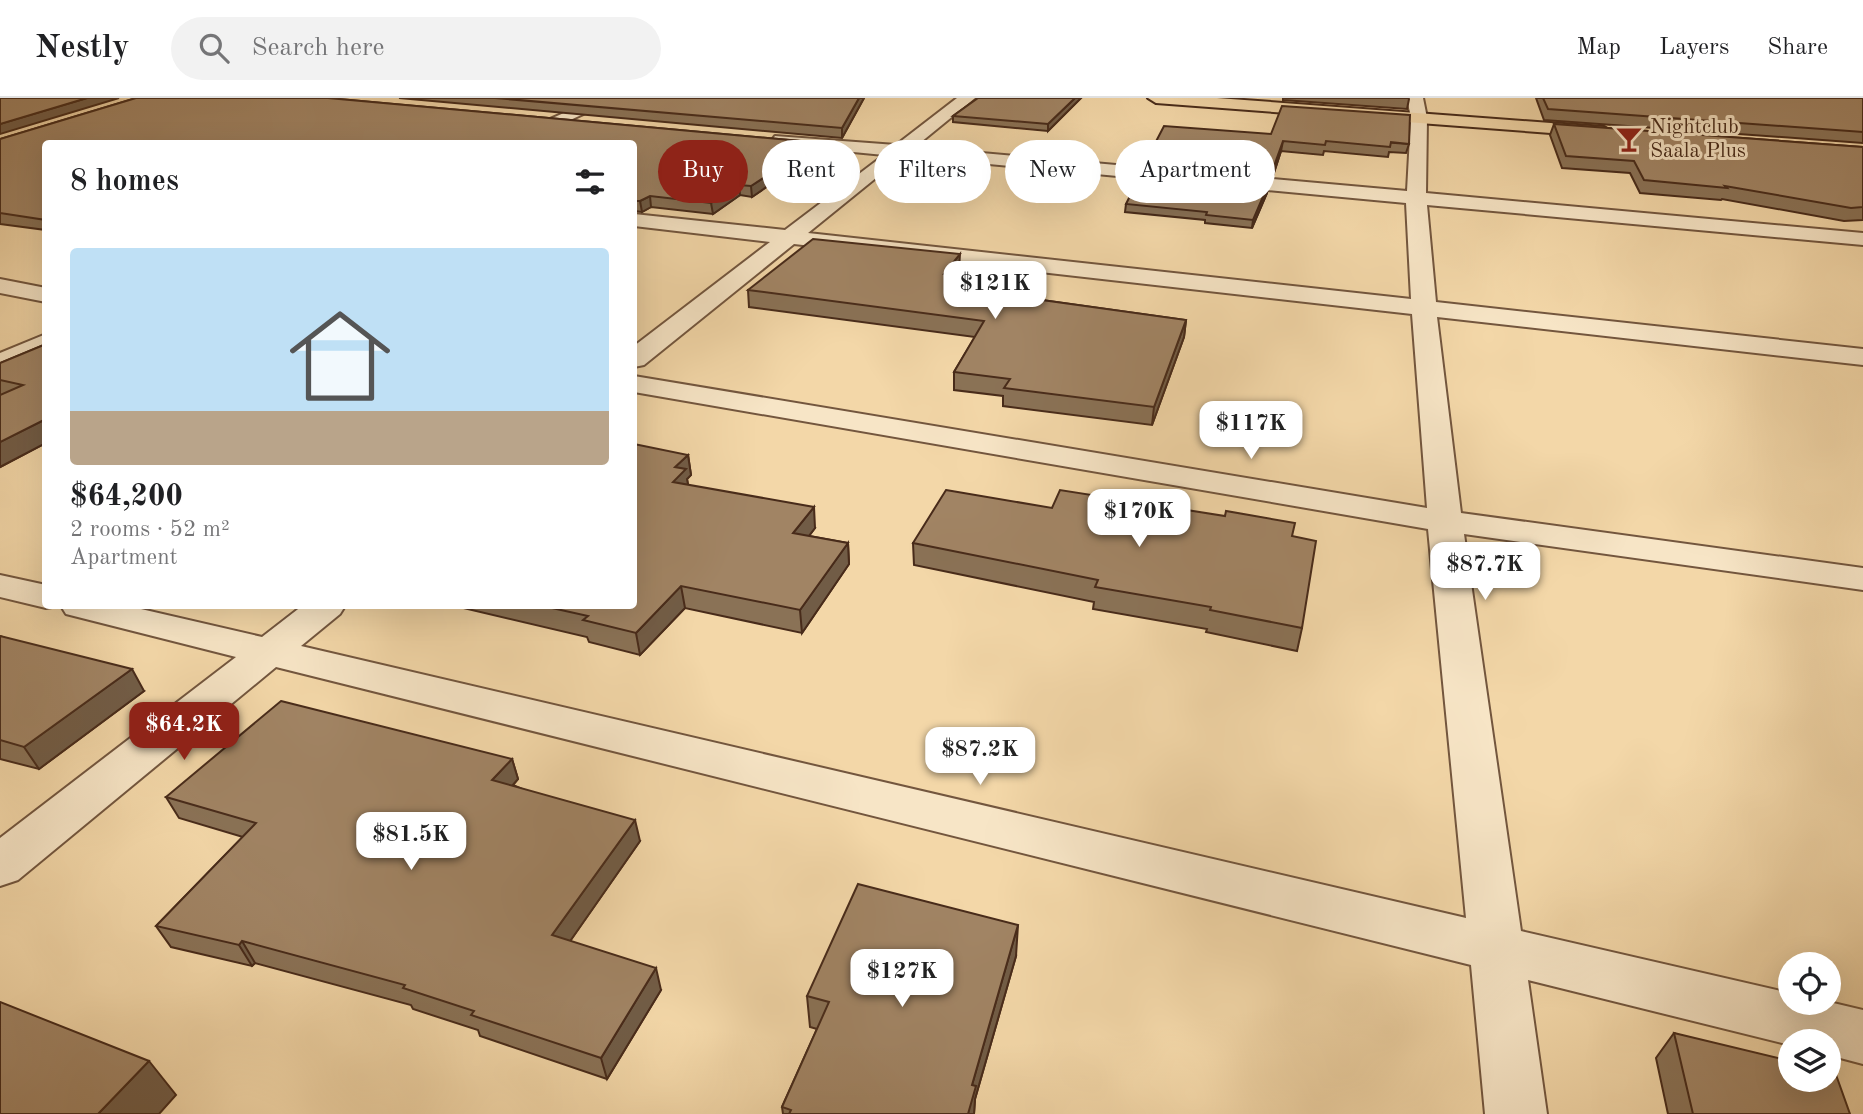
<!DOCTYPE html>
<meta charset="utf-8">
<style>
body{margin:0;font-family:"Old Standard TT",serif;background:#f2f2f2;color:#202124;height:100vh;display:flex;flex-direction:column;font-size:26px;white-space:nowrap}
*{box-sizing:border-box;margin:0}
p{font-size:23px;color:#757577}
.icon{flex:none;width:38px;height:38px;fill:none;stroke:currentColor;stroke-width:2;stroke-linecap:round;stroke-linejoin:round}
.map{position:relative;flex:1;overflow:hidden}
.side{position:absolute;left:42px;top:42px;width:595px;height:469px;display:flex;flex-direction:column;background:#fff;border-radius:7px;box-shadow:0 7px 28px #0002}
.side>*{flex:none}
.top-card{position:absolute;left:658px;top:42px;width:665px;height:63px;display:flex;gap:14px}
.fabs{position:absolute;left:1778px;top:854px;display:grid;gap:14px}
.fabs a{display:grid;place-items:center;width:63px;height:63px;border-radius:50%;background:#fff;box-shadow:0 7px 28px #0002;font-size:35px}
.price{position:absolute;translate:-50% -60px;padding:0 16px;border-radius:14px;background:#fff;color:#222;font-size:23px;line-height:46px;filter:drop-shadow(0 2px 4px #0008)}
.price::after{content:'';position:absolute;left:50%;top:42px;width:21px;height:16px;margin-left:-10px;background:inherit;clip-path:polygon(0 0,100% 0,50% 100%)}
.price.selected{background:#8f2418;color:#fff}
ul{padding:0;list-style:none}
li{display:grid;align-content:center;gap:14px;height:371px;padding:0 28px}
li span{display:grid;place-items:center;height:217px;border-radius:7px;color:#555}
li>.icon{margin-inline-start:auto}
span .icon{width:126px;height:126px;fill:#fffc;stroke-width:1}
li b{font-size:30px}
h2{display:flex;justify-content:space-between;align-items:center;height:84px;padding:0 28px;font-size:30px}
.chip{padding:0 24px;border-radius:32px;background:#fff;box-shadow:0 7px 28px #0002;font-size:24px;line-height:63px}
.chip.selected{background:#8f2418;color:#fff}
header{display:flex;align-items:center;gap:42px;box-sizing:border-box;height:98px;padding:0 35px;background:#fff;border-bottom:2px solid #e0e0e0}
header strong{font-size:33px}
nav{display:flex;gap:38px;margin-inline-start:auto;font-size:24px}
.search{width:490px;height:63px;background:#f2f2f2;display:flex;align-items:center;gap:18px;box-sizing:border-box;padding:0 24px;border-radius:38px;color:#757577;font-size:26px}
.map>svg:first-child{display:block}
</style>
<header>
<strong>Nestly</strong>
<div class="search"><svg class="icon" aria-label="search" viewBox="0 0 24 24"><circle cx="10" cy="10" r="6"/><path d="M15 15l6 6"/></svg>Search here</div>
<nav><a>Map</a><a>Layers</a><a>Share</a></nav>
</header>
<div class="map">
<svg width="1863" height="1016" viewBox="0 0 1863 1016">
<rect width="100%" height="100%" fill="#f3d7a8"/>
<filter id="stains"><feTurbulence type="fractalNoise" baseFrequency=".00286" numOctaves="4"/><feColorMatrix values="0 0 0 0 .2 0 0 0 0 .09 0 0 0 0 .02 0 0 0 .5 -.17"/></filter>
<radialGradient id="worn" r=".72"><stop offset=".6" stop-color="#630" stop-opacity="0"/><stop offset="1" stop-color="#630" stop-opacity=".3"/></radialGradient>
<g fill="none" stroke-linecap="round" stroke-linejoin="round">
<defs>
<g id="minor">
<polygon points="598,0 619,0 517,46 493,46"/>
<path d="M957,0h18l-60,49 492,44 4,-73 -4,-20h16l4,20 -1,75 437,40v12l-436,-40 9,97 427,47v16l-426,-48 24,196 402,55v22l-399,-56 57,397 269,62v10l39,-1 34,8v54l-34,-9v-14h-39v4l-262,-65 19,134h-62l-14,-149 -1195,-298 -258,213 -18,6v-48l236,-181 -170,-43 -5,-8h67l134,31 40,-31h43l-5,8 -39,32 1165,272 -38,-389 -794,-137v-16l793,132 -15,-194 -618,-70 -150,121 -10,2v-21l136,-104 -136,-16v-12l151,16 99,-75 -103,-10 -9,-5 3,-4 121,9zM903,58l503,47 5,96 -603,-66z"/>
<polygon points="0,181 46,190 46,204 0,195"/>
<polygon points="46,236 46,254 0,273 0,255"/>
<polygon points="0,477 46,487 46,508 58,508 46,510 0,499"/>
</g>
<polygon id="highway" points="1148,0 1217,0 1604,29 1612,34 1604,39 1156,5"/>
</defs>
<use href="#minor" stroke="#73563e" stroke-width="4"/>
<use href="#highway" stroke="#482b1a" stroke-width="4"/>
<use href="#minor" fill="#f7e5c6" fill-rule="evenodd"/>
<use href="#highway" fill="#f3d7a8" fill-rule="evenodd"/>
</g>
<g fill="#8a7256" stroke="#482b1a" stroke-width="2">
<polygon points="136,0 328,0 834,46 834,55 818,85 778,81 752,99 740,97 713,116 651,109 642,114 634,113 634,115 634,46 46,46 46,132 0,126 0,41"/>
<polygon points="399,0 864,0 842,40"/>
<polygon points="978,0 1081,0 1048,33 953,24 953,18"/>
<polygon points="1283,0 1408,0 1409,1 1407,11 1283,2"/>
<polygon points="1536,0 1863,0 1863,45 1544,22"/>
<polygon points="1554,26 1863,49 1863,122 1844,123 1722,101 1721,102 1640,95 1630,75 1562,70 1550,37"/>
<polygon points="1271,36 1409,46 1406,55 1389,54 1388,59 1324,53 1323,57 1281,53 1273,78 1148,67 1149,57"/>
<polygon points="1268,87 1267,95 1252,130 1205,125 1205,122 1125,114 1126,106"/>
<polygon points="959,172 955,177 1029,186 1028,200 1186,222 1184,239 1152,327 1003,308 1003,298 954,292 954,274 975,239 749,209 748,192"/>
<polygon points="46,246 46,345 0,369 0,265"/>
<polygon points="688,357 691,377 687,381 688,387 815,430 809,438 848,445 849,466 802,535 685,510 640,557 589,544 587,539 455,508 634,508"/>
<polygon points="1052,410 1292,438 1302,530 1297,553 1206,534 1207,531 1093,511 1094,504 914,467 913,445"/>
<polygon points="0,538 144,593 39,671 0,661"/>
<polygon points="512,661 518,681 513,687 640,743 570,843 661,892 607,981 480,938 478,932 413,911 411,907 255,865 252,868 171,849 156,828 243,739 179,720 166,699"/>
<polygon points="1016,858 975,1001 974,1016 783,1016 782,1009 817,931 810,929 807,898"/>
<polygon points="1674,935 1850,1016 1668,1016 1656,960"/>
</g>
<g fill="#715c46" stroke="#482b1a" stroke-width="2">
<polygon points="87,0 119,0 0,36 0,26"/>
<polygon points="859,0 864,0 842,40 842,30"/>
<polygon points="1075,0 1081,0 1048,33 1048,26"/>
<polygon points="1283,43 1281,53 1273,78 1274,68"/>
<polygon points="834,46 834,55 818,85 818,75"/>
<polygon points="777,71 778,81 752,99 751,88"/>
<polygon points="739,87 740,97 713,116 711,105"/>
<polygon points="1268,87 1267,95 1252,130 1253,122"/>
<polygon points="650,98 651,109 642,114 640,103"/>
<polygon points="960,156 959,172 944,192 944,176"/>
<polygon points="1029,186 1028,202 1020,199"/>
<polygon points="1186,222 1184,239 1152,327 1154,309"/>
<polygon points="46,321 46,345 0,369 0,344"/>
<polygon points="688,357 691,377 687,381 689,392 673,384 675,369"/>
<polygon points="814,409 815,430 795,456 793,435"/>
<polygon points="848,445 849,466 802,535 800,512"/>
<polygon points="681,488 685,510 640,557 636,535"/>
<polygon points="132,571 144,593 39,671 24,649"/>
<polygon points="512,661 518,681 499,703 492,682"/>
<polygon points="635,722 640,743 559,859 552,837"/>
<polygon points="1018,827 1016,858 975,1001 974,1016 968,1016 972,987"/>
<polygon points="242,843 255,865 252,868 239,847"/>
<polygon points="656,870 661,892 607,981 601,960"/>
<polygon points="149,963 176,997 159,1016 98,1016"/>
</g>
<g fill="#a18464" stroke="#482b1a" stroke-width="2">
<polygon points="0,0 87,0 0,26"/>
<polygon points="136,0 328,0 834,46 818,75 777,71 751,88 739,87 711,105 650,98 640,103 634,103 634,46 46,46 46,122 0,115 0,41"/>
<polygon points="495,0 859,0 842,30"/>
<polygon points="978,0 1075,0 1048,26 953,18"/>
<polygon points="1543,0 1863,0 1863,34 1548,11"/>
<polygon points="1282,8 1410,17 1409,46 1391,44 1390,49 1326,43 1325,47 1283,43 1274,68 1149,57 1164,28 1271,36"/>
<polygon points="1554,26 1863,49 1863,109 1851,110 1725,88 1727,90 1644,82 1634,63 1566,58"/>
<polygon points="1141,76 1268,87 1253,122 1206,117 1207,114 1126,106"/>
<polygon points="813,141 960,156 944,176 1029,186 1020,199 1186,222 1154,309 1004,290 1010,281 954,274 984,223 748,192"/>
<polygon points="46,246 46,321 0,344 0,297 23,287 0,282 0,265"/>
<polygon points="634,346 688,357 675,369 686,371 673,384 814,409 793,435 848,445 800,512 681,488 636,535 583,522 588,518 543,508 634,508"/>
<polygon points="946,392 1052,410 1060,392 1225,418 1226,413 1295,425 1292,438 1316,443 1302,530 1210,512 1211,509 1095,489 1098,482 913,445"/>
<polygon points="0,538 132,571 24,649 0,642"/>
<polygon points="281,603 512,661 492,682 635,722 552,837 656,870 601,960 471,917 474,913 403,890 405,887 242,843 239,847 156,828 256,725 166,699"/>
<polygon points="858,786 1018,827 972,987 976,988 968,1016 789,1016 791,1012 782,1009 829,904 807,898"/>
<polygon points="0,904 149,963 98,1016 0,1016"/>
<polygon points="1674,935 1790,963 1790,982 1829,982 1829,972 1835,974 1850,1016 1693,1016"/>
</g>
<defs>
<symbol id="bar-bare" viewBox="-9 -9 18 18"><path d="M-6-5H6L.8 .8V4.5H3.5V6h-7V4.5H-.8V.8Z" fill="#8f2418" stroke="#f7e5c6" stroke-width="2.5" paint-order="stroke"/></symbol>
</defs>
<g fill-rule="evenodd">
<use href="#bar-bare" x="1610" y="22" width="38" height="38"/>
</g>
<g text-anchor="middle" dominant-baseline="central" stroke-width="6" stroke-linejoin="round" paint-order="stroke">
<g font-size="21" fill="#482b1a" stroke="#f7e5c6" text-anchor="start">
<text x="1650" y="29">Nightclub<tspan x="1650" dy="24">Saala Plus</tspan></text>
</g>
</g>
<rect width="100%" height="100%" filter="url(#stains)"/>
<rect width="100%" height="100%" fill="url(#worn)"/>
</svg>
<div class="fabs">
<a><svg class="icon" aria-label="locate" viewBox="0 0 24 24"><circle cx="12" cy="12" r="6"/><path d="M12 2v4M12 18v4M2 12h4M18 12h4"/></svg></a>
<a><svg class="icon" aria-label="layers" viewBox="0 0 24 24"><path d="M12 4l9 5-9 5-9-5zM3 14l9 5 9-5"/></svg></a>
</div>
<b class="price" style="left:995px;top:223px">$121K</b>
<b class="price" style="left:1251px;top:363px">$117K</b>
<b class="price" style="left:1139px;top:451px">$170K</b>
<b class="price" style="left:1485px;top:504px">$87.7K</b>
<b class="price selected" style="left:184px;top:664px">$64.2K</b>
<b class="price" style="left:980px;top:689px">$87.2K</b>
<b class="price" style="left:411px;top:774px">$81.5K</b>
<b class="price" style="left:902px;top:911px">$127K</b>
<div class="top-card">
<a class="chip selected">Buy</a>
<a class="chip">Rent</a>
<a class="chip">Filters</a>
<a class="chip">New</a>
<a class="chip">Apartment</a>
</div>
<section class="side">
<h2>8 homes<svg class="icon" aria-label="filters" viewBox="0 0 24 24"><path d="M4 7h16M4 17h16"/><circle cx="9" cy="7" r="2"/><circle cx="15" cy="17" r="2"/></svg></h2>
<ul>
<li><span style="background:linear-gradient(#bfe0f5 75%,#b9a48a 0)"><svg class="icon" aria-label="home" viewBox="0 0 24 24"><path d="M3 11l9-7 9 7M6 9v11h12V9"/></svg></span><div><b>$64,200</b><p>2 rooms · 52 m²</p><p>Apartment</p></div></li>
</ul>
</section>
</div>
